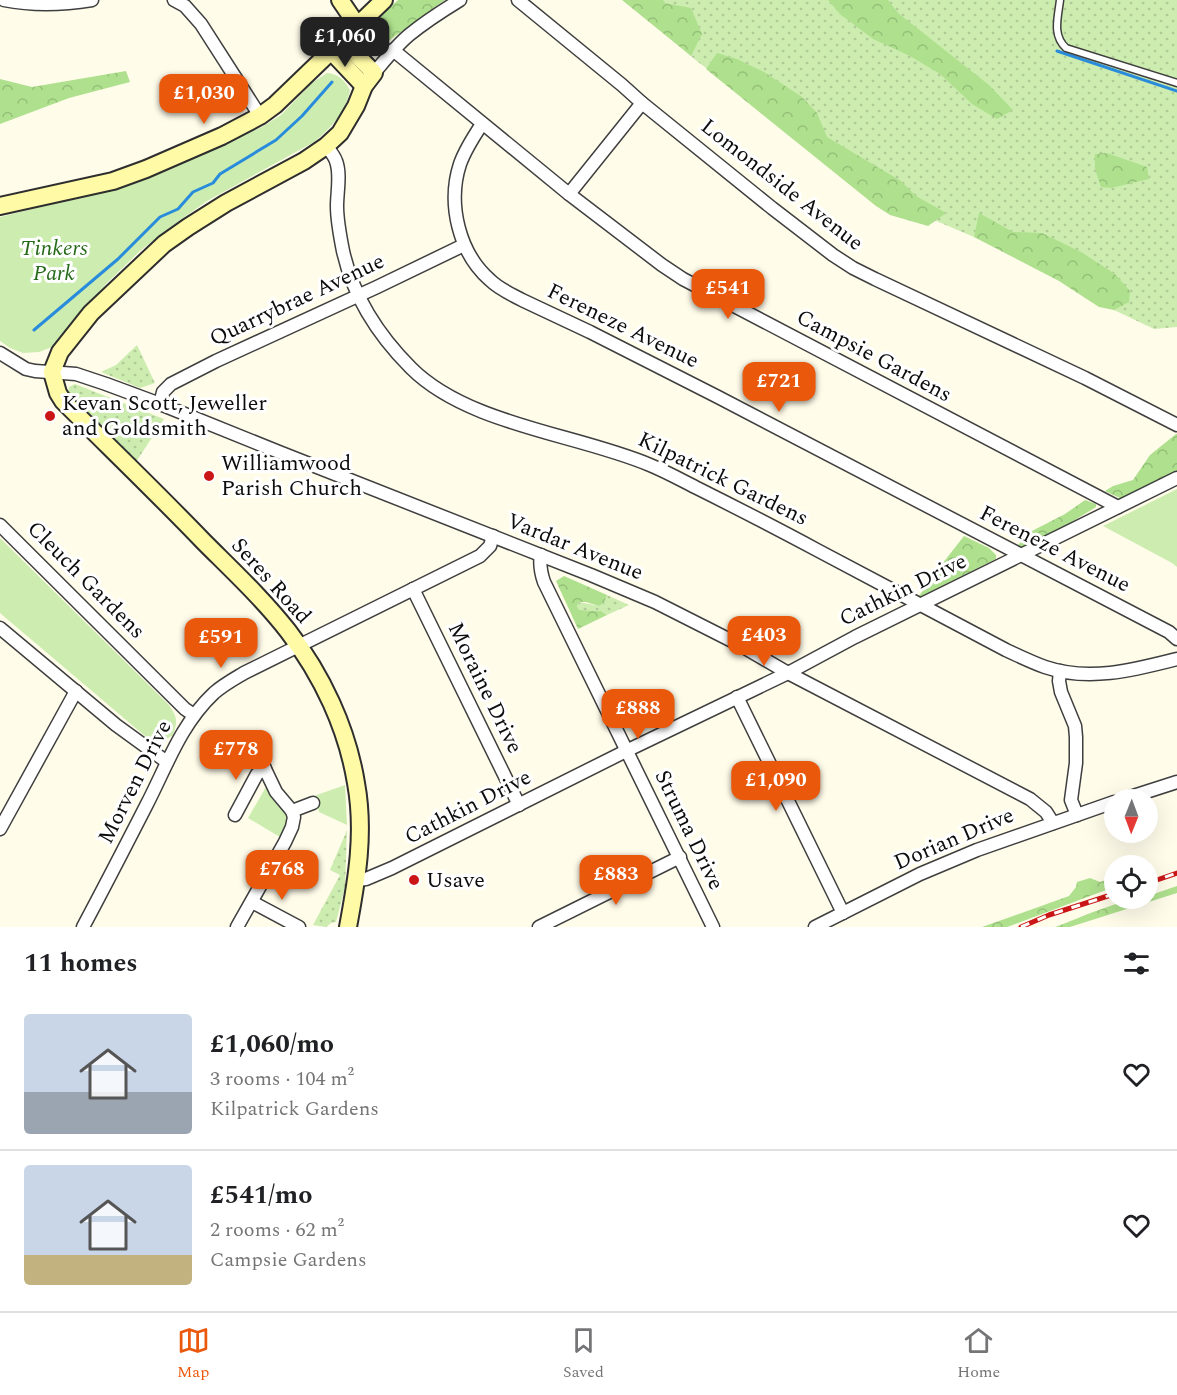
<!DOCTYPE html>
<meta charset="utf-8">
<style>
body{margin:0;font-family:Spectral,serif;background:#f2f2f2;color:#202124;height:100vh;display:flex;flex-direction:column;font-size:22px;white-space:nowrap}
*{box-sizing:border-box;margin:0}
p{font-size:20px;color:#757577}
.icon{flex:none;width:33px;height:33px;fill:none;stroke:currentColor;stroke-width:2;stroke-linecap:round;stroke-linejoin:round}
.map{position:relative;height:927px;overflow:hidden}
.details{display:flex;flex-direction:column;background:#fff;flex:1}
.details>*{flex:none}
.needle{width:39px;rotate:181deg}
.controls{position:absolute;left:1104px;top:789px;display:grid;gap:12px}
.controls a{display:grid;place-items:center;width:54px;height:54px;border-radius:50%;background:#fff;box-shadow:0 6px 24px #0002;font-size:30px}
.price{position:absolute;translate:-50% -51px;padding:0 14px;border-radius:12px;background:#ea580c;color:#fff;font-size:20px;line-height:39px;filter:drop-shadow(0 2px 3px #0008)}
.price::after{content:'';position:absolute;left:50%;top:36px;width:18px;height:14px;margin-left:-9px;background:inherit;clip-path:polygon(0 0,100% 0,50% 100%)}
.price.on{background:#222;color:#fff}
ul{padding:0;list-style:none}
li{display:flex;align-items:center;gap:18px;height:150px;padding:0 24px}
li+li{border-top:2px solid #e0e0e0}
li span{display:grid;place-items:center;flex:none;width:168px;height:120px;border-radius:6px;color:#555}
li>.icon{margin-inline-start:auto}
span .icon{width:72px;height:72px;fill:#fffc;stroke-width:1}
li b{font-size:26px}
h2{display:flex;justify-content:space-between;align-items:center;height:72px;padding:0 24px;font-size:26px}
.tabs{display:flex;justify-content:space-around;align-items:center;height:84px;border-top:2px solid #e0e0e0;background:#fff;font-size:16px;color:#757577}
.tabs a{display:grid;justify-items:center;gap:3px}
.tabs .on{color:#ea580c}
.map>svg:first-child{display:block}
</style>
<div class="map">
<svg width="1177" height="927" viewBox="0 0 1177 927">
<defs>
<pattern id="grass-dots" width="8" height="8" patternUnits="userSpaceOnUse" patternTransform="scale(1.5)"><rect width="8" height="8" fill="#cdedb0"/><path d="M2 2h.1M6 6h.1" fill="none" stroke="#afca96" stroke-width="1.8" stroke-linecap="round"/></pattern>
<pattern id="forest-crowns" width="20" height="18" patternUnits="userSpaceOnUse" patternTransform="scale(1.5)"><rect width="20" height="18" fill="#aee08d"/><path d="M2 6a3 3 0 1 1 6 0M12 15a3 3 0 1 1 6 0" fill="none" stroke="#94bf78"/></pattern>
</defs>
<rect width="100%" height="100%" fill="#fffcea"/>
<g fill="url(#grass-dots)">
<polygon points="625,0 1177,0 1177,327 1154,329 1114,310 1072,272 974,237 861,189 802,139 698,62"/>
<polygon points="137,345 155,383 140,388 101,372 116,365"/>
<polygon points="75,384 164,419 136,462 68,393 69,387"/>
<polygon points="607,595 629,605 607,615 601,611 579,610 577,606 579,602 599,606 604,603"/>
<polygon points="347,830 345,887 336,922 331,923 326,927 313,925 340,875 330,870"/>
</g>
<g fill="url(#forest-crowns)">
<polygon points="398,0 445,0 369,55 366,55 356,44 357,38"/>
<polygon points="622,0 663,0 665,3 691,8 702,34 691,56"/>
<polygon points="828,0 888,0 898,13 989,85 1013,110 997,119 972,104 940,74 910,56 873,39 840,14"/>
<polygon points="717,53 737,59 764,72 802,97 817,113 827,137 901,181 916,196 946,213 928,226 890,215 876,206 706,69"/>
<polygon points="126,71 130,82 69,98 0,124 0,79 32,87"/>
<polygon points="1107,153 1147,167 1149,179 1111,188 1101,187 1095,169 1095,154"/>
<polygon points="979,213 1013,232 1042,233 1081,252 1115,274 1130,291 1129,302 1114,310 1099,307 1059,281 974,237"/>
<polygon points="1176,434 1177,434 1177,472 1122,499 1105,491 1113,486 1133,480 1150,455"/>
<path d="M1085,500l11,4v3c-17,10 -62,41 -80,40l16,-16 33,-17z"/>
<polygon points="964,536 989,548 996,555 996,559 923,596 919,596 935,573"/>
<polygon points="564,576 607,595 604,603 599,606 586,602 579,602 577,606 579,610 601,611 607,615 578,629 556,581"/>
<polygon points="1114,877 1114,887 1007,927 982,927 1069,896 1076,887 1077,882 1090,878 1100,882"/>
<path d="M1177,886v7l-107,34h-15c25,-9 67,-29 93,-29v-2z"/>
</g>
<g fill="#cdedb0">
<path d="M327,73c12,1 17,7 23,17 -4,22 -19,38 -36,52l-107,59 -38,27 -29,23 -33,32 -37,41 -15,22 -16,6 -16,1 -13,-5 -10,-7v-124l72,-18 62,-18 128,-54 19,-12 31,-32z"/>
<polygon points="1177,489 1177,567 1172,563 1103,526"/>
<path d="M0,538l169,167c8,12 9,16 4,30 -10,7 -17,8 -28,1l-145,-123z"/>
<polygon points="345,785 347,825 319,812 314,796"/>
<polygon points="266,787 289,817 280,837 248,818"/>
</g>
<g fill="none" stroke-linecap="round" stroke-linejoin="round">
<g stroke="#288bdb" stroke-width="3">
<polyline points="1057,51 1177,91"/>
<polyline points="34,330 118,259 160,217 178,209 193,192 213,183 220,174 276,140 302,116 332,82"/>
</g>
<defs>
<path id="lane" d="M1060,0c-2,18 -8,35 6,48l111,35"/>
<g id="street">
<path d="M4,0c30,6 58,5 88,0"/>
<polyline points="174,0 185,6 201,24 260,116"/>
<polyline points="518,0 622,85 642,103 772,208 833,255 853,268 875,279 1085,378 1177,425"/>
<polyline points="393,50 569,194 662,265 683,279 1118,507"/>
<path d="M374,73c11,-13 22,-27 35,-38 16,-13 33,-24 51,-35"/>
<path d="M482,124c-8,12 -17,26 -22,40 -13,40 -1,89 30,116 9,9 21,14 32,20l68,32 128,65 451,235 8,7"/>
<path d="M326,146c4,5 8,9 10,15 5,13 1,31 1,45 0,15 3,30 6,45 10,45 36,85 68,117 57,57 166,66 239,97 17,7 33,16 49,24 40,20 79,40 118,61 63,34 126,66 189,100 13,6 25,12 39,17 44,15 89,3 132,-8"/>
<polyline points="569,194 642,103"/>
<polyline points="0,353 26,369 35,371 76,374 106,384 160,404 279,452 591,575 655,602 740,645 788,673 1030,799 1046,812 1053,823"/>
<polyline points="160,404 163,392 171,384 216,361 377,287 464,245"/>
<polyline points="0,525 185,709 194,715"/>
<path d="M541,555c-2,10 0,18 3,27l169,345"/>
<polyline points="413,589 519,805"/>
<polyline points="0,628 116,725 167,762"/>
<polyline points="1060,671 1059,681 1061,692 1075,726 1076,737 1076,763 1071,800 1077,815"/>
<polyline points="737,697 843,913"/>
<polyline points="1121,800 1177,782"/>
<polyline points="292,811 313,803"/>
<polyline points="235,815 257,774 265,769"/>
<polyline points="0,829 76,691"/>
<polyline points="357,880 366,879 392,868 626,751 788,673 855,637 1177,478"/>
<polyline points="252,902 299,927"/>
<path d="M83,927c22,-41 43,-82 64,-123 20,-39 34,-80 67,-111 9,-8 20,-14 30,-20l236,-117 10,-10 3,-10"/>
<polyline points="237,927 285,842 292,827 294,817 292,811 276,792 265,769 256,745"/>
<polyline points="539,927 680,857"/>
<polyline points="815,927 920,874 977,850 1114,802"/>
</g>
<g id="secondary">
<polyline points="340,0 357,25"/>
<path d="M342,40l32,33 -10,13 -8,20 -16,27 -14,13 -22,15 -78,42 -38,24 -24,17 -73,69 -31,39 -8,20 6,21 5,8c47,47 95,93 141,141 29,29 59,57 84,89 34,44 59,97 68,152 9,49 1,96 -8,144"/>
<polyline points="331,51 364,86"/>
<polyline points="0,206 113,181 146,169 222,136 260,116 275,105 384,0"/>
</g>
</defs>
<use href="#lane" stroke="#3f3f3f" stroke-width="9"/>
<use href="#street" stroke="#3f3f3f" stroke-width="15"/>
<use href="#secondary" stroke="#2e2e2e" stroke-width="20"/>
<use href="#lane" stroke="#fff" stroke-width="6"/>
<use href="#street" stroke="#fff" stroke-width="12"/>
<use href="#secondary" stroke="#fffaa5" stroke-width="16"/>
<defs>
<g id="rail">
<polyline points="1148,883 1177,873"/>
<polyline points="1021,927 1049,915 1114,894"/>
</g>
</defs>
<use href="#rail" stroke="#ca1616" stroke-width="5"/>
<use href="#rail" stroke="#fff" stroke-width="3" stroke-dasharray="9" stroke-linecap="butt"/>
</g>
<g fill="#ca1616" stroke="#fff" stroke-width="2">
<circle cx="50" cy="416" r="6"/>
<circle cx="209" cy="476" r="6"/>
<circle cx="414" cy="880" r="6"/>
</g>
<g text-anchor="middle" dominant-baseline="central" stroke-width="6" stroke-linejoin="round" paint-order="stroke">
<g font-size="22" fill="#0c0c0c" stroke="#fff">
<text transform="translate(782 185) rotate(38)">Lomondside Avenue</text>
<text transform="translate(297 300) rotate(-25)">Quarrybrae Avenue</text>
<text transform="translate(623 326) rotate(26)">Fereneze Avenue</text>
<text transform="translate(874 356) rotate(28)">Campsie Gardens</text>
<text transform="translate(723 479) rotate(26)">Kilpatrick Gardens</text>
<text transform="translate(575 547) rotate(22)">Vardar Avenue</text>
<text transform="translate(1055 549) rotate(27)">Fereneze Avenue</text>
<text transform="translate(86 580) rotate(45)">Cleuch Gardens</text>
<text transform="translate(271 581) rotate(48)">Seres Road</text>
<text transform="translate(903 590) rotate(-26)">Cathkin Drive</text>
<text transform="translate(485 688) rotate(64)">Moraine Drive</text>
<text transform="translate(135 782) rotate(-63)">Morven Drive</text>
<text transform="translate(468 807) rotate(-27)">Cathkin Drive</text>
<text transform="translate(689 830) rotate(64)">Struma Drive</text>
<text transform="translate(954 839) rotate(-23)">Dorian Drive</text>
</g>
<g font-size="22" font-style="italic" fill="#236916" stroke="#fff">
<text x="54" y="248">Tinkers<tspan x="54" dy="25">Park</tspan></text>
</g>
<g font-size="22" fill="#0c0c0c" stroke="#fff" text-anchor="start">
<text x="62" y="403">Kevan Scott, Jeweller<tspan x="62" dy="25">and Goldsmith</tspan></text>
<text x="221" y="463">Williamwood<tspan x="221" dy="25">Parish Church</tspan></text>
<text x="426" y="880">Usave</text>
</g>
</g>
</svg>
<div class="controls">
<a><svg class="needle" viewBox="-14 -14 28 28"><path d="M0-13l5 13h-10z" fill="#e53935"/><path d="M0 13l5-13h-10z" fill="#757577"/></svg></a>
<a><svg class="icon" aria-label="locate" viewBox="0 0 24 24"><circle cx="12" cy="12" r="6"/><path d="M12 2v4M12 18v4M2 12h4M18 12h4"/></svg></a>
</div>
<b class="price on" style="left:345px;top:68px">£1,060</b>
<b class="price" style="left:204px;top:125px">£1,030</b>
<b class="price" style="left:728px;top:320px">£541</b>
<b class="price" style="left:779px;top:413px">£721</b>
<b class="price" style="left:764px;top:667px">£403</b>
<b class="price" style="left:221px;top:669px">£591</b>
<b class="price" style="left:638px;top:740px">£888</b>
<b class="price" style="left:236px;top:781px">£778</b>
<b class="price" style="left:776px;top:812px">£1,090</b>
<b class="price" style="left:282px;top:901px">£768</b>
<b class="price" style="left:616px;top:906px">£883</b>
</div>
<section class="details">
<h2>11 homes<svg class="icon" aria-label="filters" viewBox="0 0 24 24"><path d="M4 7h16M4 17h16"/><circle cx="9" cy="7" r="2"/><circle cx="15" cy="17" r="2"/></svg></h2>
<ul>
<li><span style="background:linear-gradient(#c9d6e8 65%,#9aa5b1 0)"><svg class="icon" aria-label="home" viewBox="0 0 24 24"><path d="M3 11l9-7 9 7M6 9v11h12V9"/></svg></span><div><b>£1,060/mo</b><p>3 rooms · 104 m²</p><p>Kilpatrick Gardens</p></div><svg class="icon" aria-label="heart" viewBox="0 0 24 24"><path d="M12 20l-8-8c-3-5 5-10 8-4 3-6 11-1 8 4z"/></svg></li>
<li><span style="background:linear-gradient(#c9d6e8 75%,#c2b280 0)"><svg class="icon" aria-label="home" viewBox="0 0 24 24"><path d="M3 11l9-7 9 7M6 9v11h12V9"/></svg></span><div><b>£541/mo</b><p>2 rooms · 62 m²</p><p>Campsie Gardens</p></div><svg class="icon" aria-label="heart" viewBox="0 0 24 24"><path d="M12 20l-8-8c-3-5 5-10 8-4 3-6 11-1 8 4z"/></svg></li>
</ul>
</section>
<nav class="tabs">
<a class="on"><svg class="icon" aria-label="map" viewBox="0 0 24 24"><path d="M3 6l6-2 6 2 6-2v14l-6 2-6-2-6 2zM9 4v14M15 6v14"/></svg>Map</a>
<a><svg class="icon" aria-label="saved" viewBox="0 0 24 24"><path d="M7 4h10v16l-5-4-5 4z"/></svg>Saved</a>
<a><svg class="icon" aria-label="home" viewBox="0 0 24 24"><path d="M3 11l9-7 9 7M6 9v11h12V9"/></svg>Home</a>
</nav>
